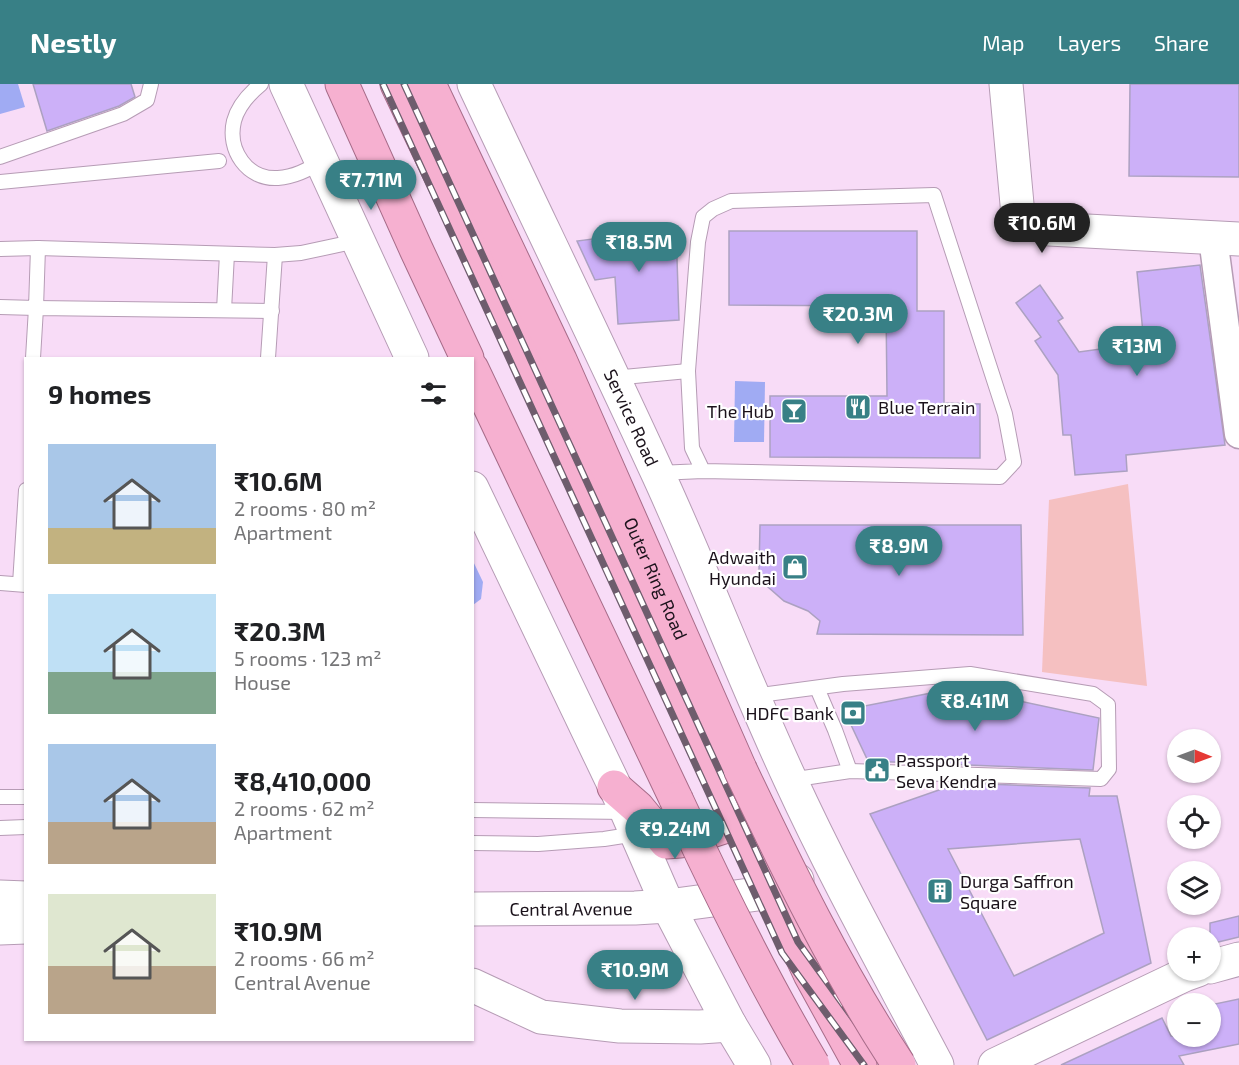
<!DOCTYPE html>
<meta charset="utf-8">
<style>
body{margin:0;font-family:"Exo 2",sans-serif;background:#f2f2f2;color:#202124;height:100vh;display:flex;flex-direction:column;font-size:22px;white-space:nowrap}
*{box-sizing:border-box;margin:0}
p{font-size:20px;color:#757577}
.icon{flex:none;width:33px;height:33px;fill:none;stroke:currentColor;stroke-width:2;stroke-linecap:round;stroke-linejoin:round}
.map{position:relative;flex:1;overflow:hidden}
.side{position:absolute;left:24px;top:273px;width:450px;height:684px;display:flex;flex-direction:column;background:#fff;border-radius:0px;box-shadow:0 2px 4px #0004}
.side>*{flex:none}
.needle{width:39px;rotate:91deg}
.tools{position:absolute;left:1167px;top:645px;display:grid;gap:12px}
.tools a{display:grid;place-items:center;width:54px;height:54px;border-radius:50%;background:#fff;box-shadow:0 2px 4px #0004;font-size:30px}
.price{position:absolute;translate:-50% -51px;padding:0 14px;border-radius:21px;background:#388086;color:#fff;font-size:20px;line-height:39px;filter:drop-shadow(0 2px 3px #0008)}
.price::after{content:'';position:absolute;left:50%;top:36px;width:18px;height:14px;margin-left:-9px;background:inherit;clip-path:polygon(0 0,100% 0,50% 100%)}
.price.selected{background:#222;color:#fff}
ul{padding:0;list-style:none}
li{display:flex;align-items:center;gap:18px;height:150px;padding:0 24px}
li span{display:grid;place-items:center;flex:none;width:168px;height:120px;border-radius:0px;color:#555}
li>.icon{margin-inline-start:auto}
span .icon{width:72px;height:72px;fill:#fffc;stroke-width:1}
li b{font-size:26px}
h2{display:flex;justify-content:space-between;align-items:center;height:72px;padding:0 24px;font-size:26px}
header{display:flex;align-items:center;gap:36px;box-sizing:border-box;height:84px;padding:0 30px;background:#388086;color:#fff}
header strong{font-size:28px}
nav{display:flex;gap:33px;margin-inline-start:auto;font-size:21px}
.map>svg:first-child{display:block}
</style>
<header>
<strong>Nestly</strong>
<nav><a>Map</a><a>Layers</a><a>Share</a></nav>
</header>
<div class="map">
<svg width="1239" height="981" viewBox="0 0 1239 981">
<rect width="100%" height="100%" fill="#f8dcf7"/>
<polygon fill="#f5c0c1" points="1128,400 1147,602 1042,588 1049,416"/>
<g fill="#a0abf3">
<polygon points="0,0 18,0 25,23 0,30"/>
<polygon points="735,297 765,298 764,358 734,358"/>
<polygon points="472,475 483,498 481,515 473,521"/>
</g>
<g fill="#ccb0f8" stroke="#aca1c1" stroke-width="1.5" fill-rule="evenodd">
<polygon points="33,0 131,0 135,13 119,22 47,47"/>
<polygon points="1130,0 1239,0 1239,93 1129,92"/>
<polygon points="676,144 679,236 618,240 615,193 595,196 577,157"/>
<polygon points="729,147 917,147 917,227 944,227 944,319 980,320 980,374 770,373 770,312 887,312 886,222 729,221"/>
<polygon points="1200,181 1225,361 1126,371 1127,387 1075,391 1071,351 1063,351 1058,291 1035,257 1041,253 1016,219 1040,201 1063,234 1058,237 1079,268 1144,259 1137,188"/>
<polygon points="760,441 1021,441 1023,551 817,550 820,537 808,527 784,517 768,503 759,487"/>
<polygon points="977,608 1099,634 1093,686 868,677 844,626 931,609"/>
<path d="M959,699l131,5 -1,8h28l34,167 -164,77 -117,-226zM1080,755l24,94 -90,43 -66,-127z"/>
<polygon points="1239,832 1239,853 1210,860 1210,839"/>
<polygon points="1239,915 1239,960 1179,972 1184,981 1061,981 1162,934 1171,952 1210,952 1210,921"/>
</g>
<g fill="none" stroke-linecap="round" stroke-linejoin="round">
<defs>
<g id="service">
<path d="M261,0c-11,9 -23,22 -27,37 -7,29 13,59 44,57 16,-1 29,-8 43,-16"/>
<polyline points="0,73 123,30 147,16 151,0"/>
<polyline points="0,98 219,77"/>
<polyline points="0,165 38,164 275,171 301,169 357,157"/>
<polyline points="0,223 36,224 38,164"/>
<polyline points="224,226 227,170"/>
<polyline points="33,274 36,224 272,227"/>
<polyline points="268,274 275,171"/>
<polyline points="613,294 688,287"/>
<polyline points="658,389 703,387 1000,393 1014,378 1005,330 934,111 731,117 713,125 703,133 698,158 688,287 692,364 703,387"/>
<polyline points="0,499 26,501"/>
<polyline points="20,500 26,406"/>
<polyline points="817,604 835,646 850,687"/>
<polyline points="753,612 843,600 970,590 1093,610 1108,621 1109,685 1101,695 850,687 790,696"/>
<polyline points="0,713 26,713"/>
<polyline points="472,726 626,728"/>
<polyline points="0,744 26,743"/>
<polyline points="472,759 538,760 604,755 636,750"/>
</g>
<polyline id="minor" points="1213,154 1239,350"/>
<g id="tertiary">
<polyline points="286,0 412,274"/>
<path id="s1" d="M474,0c61,130 124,259 184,390 46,100 85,204 132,305 45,98 97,191 147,286"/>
<polyline points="1006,0 1018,131 1049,145 1239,155"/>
<polyline points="472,404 627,728 668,822 730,941 754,981"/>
<polyline points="0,813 26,814"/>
<path id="s2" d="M472,825l163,-1 33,-2 104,-14 25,-12"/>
<polyline points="0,844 26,843"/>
<polyline points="1210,883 1239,875"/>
<polyline points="472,901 541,933 620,942 700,943 730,941"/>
<polyline points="995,981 1184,891 1198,886"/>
</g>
<g id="trunk">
<polyline points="342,0 416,165 467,274"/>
<polyline points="397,0 468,149 810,890 860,981"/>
<path id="s3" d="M429,0l131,276 180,409"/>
<polyline points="472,285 676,715"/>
<polyline points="614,703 638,724 666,758 680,757 739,738"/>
</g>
</defs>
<use href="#service" stroke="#b69cb5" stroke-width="16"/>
<use href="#minor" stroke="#b69cb5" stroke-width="31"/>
<use href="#tertiary" stroke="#b69cb5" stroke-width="35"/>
<use href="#trunk" stroke="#a76c89" stroke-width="35"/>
<use href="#service" stroke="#fff" stroke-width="14"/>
<use href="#minor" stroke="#fff" stroke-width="28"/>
<use href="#tertiary" stroke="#fff" stroke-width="33"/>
<use href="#trunk" stroke="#f6b0d0" stroke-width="33"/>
<defs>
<g id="rail">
<polyline points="383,0 782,869 864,981"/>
<polyline points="404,0 798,858 887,981"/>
</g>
</defs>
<use href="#rail" stroke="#6e5d6d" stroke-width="7"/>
<use href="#rail" stroke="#fff" stroke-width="4.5" stroke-dasharray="14" stroke-linecap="butt"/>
<defs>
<g id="trunk-bridge">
<path d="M740,685c48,101 97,202 159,296"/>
<path d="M676,715c42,91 86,180 137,266"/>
</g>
</defs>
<use href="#trunk-bridge" stroke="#a76c89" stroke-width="35" stroke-linecap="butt"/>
<use href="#trunk-bridge" stroke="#f6b0d0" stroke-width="33"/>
</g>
<defs>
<symbol id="restaurant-square" viewBox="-11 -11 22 22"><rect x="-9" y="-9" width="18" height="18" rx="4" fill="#388086" stroke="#fff"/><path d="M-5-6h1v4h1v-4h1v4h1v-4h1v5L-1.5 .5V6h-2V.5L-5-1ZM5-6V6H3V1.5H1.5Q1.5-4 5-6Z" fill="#fff"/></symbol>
<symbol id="bar-square" viewBox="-11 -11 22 22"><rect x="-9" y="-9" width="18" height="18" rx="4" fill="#388086" stroke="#fff"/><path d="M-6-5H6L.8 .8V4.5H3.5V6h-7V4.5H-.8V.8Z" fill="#fff"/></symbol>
<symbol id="shop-square" viewBox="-11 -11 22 22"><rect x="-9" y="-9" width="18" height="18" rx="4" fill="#388086" stroke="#fff"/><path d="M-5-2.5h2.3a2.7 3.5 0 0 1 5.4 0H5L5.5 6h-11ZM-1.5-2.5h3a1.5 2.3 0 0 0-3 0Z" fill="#fff"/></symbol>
<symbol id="bank-square" viewBox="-11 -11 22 22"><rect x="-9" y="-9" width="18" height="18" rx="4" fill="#388086" stroke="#fff"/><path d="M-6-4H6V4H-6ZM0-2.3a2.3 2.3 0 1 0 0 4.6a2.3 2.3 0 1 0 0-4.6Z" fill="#fff"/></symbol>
<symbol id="civic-square" viewBox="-11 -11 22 22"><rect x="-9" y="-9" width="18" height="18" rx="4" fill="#388086" stroke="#fff"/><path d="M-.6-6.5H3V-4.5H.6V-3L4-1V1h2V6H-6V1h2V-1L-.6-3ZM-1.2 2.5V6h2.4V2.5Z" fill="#fff"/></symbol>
<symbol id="building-square" viewBox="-11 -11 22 22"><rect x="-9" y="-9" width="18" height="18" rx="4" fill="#388086" stroke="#fff"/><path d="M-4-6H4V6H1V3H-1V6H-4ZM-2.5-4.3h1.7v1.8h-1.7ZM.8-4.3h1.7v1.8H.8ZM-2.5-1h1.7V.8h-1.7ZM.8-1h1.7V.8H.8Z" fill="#fff"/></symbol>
</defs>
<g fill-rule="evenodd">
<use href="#restaurant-square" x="843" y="308" width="30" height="30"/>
<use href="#bar-square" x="779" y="312" width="30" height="30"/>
<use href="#shop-square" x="780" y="468" width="30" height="30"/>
<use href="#bank-square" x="838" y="614" width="30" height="30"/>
<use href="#civic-square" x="862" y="671" width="30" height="30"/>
<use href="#building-square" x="925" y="792" width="30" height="30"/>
</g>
<g text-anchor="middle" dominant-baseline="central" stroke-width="4.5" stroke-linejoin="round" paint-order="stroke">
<g font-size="18" fill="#1b121b" stroke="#fff" text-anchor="start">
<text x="878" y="323">Blue Terrain</text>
<text x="774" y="327" text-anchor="end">The Hub</text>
<text x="776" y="473" text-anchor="end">Adwaith<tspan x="776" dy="21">Hyundai</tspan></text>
<text x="834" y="629" text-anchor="end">HDFC Bank</text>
<text x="896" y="676">Passport<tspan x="896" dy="21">Seva Kendra</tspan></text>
<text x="960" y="797">Durga Saffron<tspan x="960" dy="21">Square</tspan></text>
</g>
<g font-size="18" fill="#1b121b" stroke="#fff">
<text stroke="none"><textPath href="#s1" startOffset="369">Service Road</textPath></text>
<text stroke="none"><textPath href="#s3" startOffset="544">Outer Ring Road</textPath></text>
<text stroke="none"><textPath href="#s2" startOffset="99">Central Avenue</textPath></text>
</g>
</g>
</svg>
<div class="tools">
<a><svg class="needle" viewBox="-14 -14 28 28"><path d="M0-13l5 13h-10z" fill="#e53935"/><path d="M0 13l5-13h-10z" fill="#757577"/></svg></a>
<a><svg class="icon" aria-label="locate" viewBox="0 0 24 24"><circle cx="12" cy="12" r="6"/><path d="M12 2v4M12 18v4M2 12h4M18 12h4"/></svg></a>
<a><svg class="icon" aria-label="layers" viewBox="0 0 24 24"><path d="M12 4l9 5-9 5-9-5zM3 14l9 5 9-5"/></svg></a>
<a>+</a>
<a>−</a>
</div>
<b class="price" style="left:371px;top:127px">₹7.71M</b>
<b class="price selected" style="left:1042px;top:170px">₹10.6M</b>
<b class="price" style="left:639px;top:189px">₹18.5M</b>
<b class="price" style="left:858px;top:261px">₹20.3M</b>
<b class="price" style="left:1137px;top:293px">₹13M</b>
<b class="price" style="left:899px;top:493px">₹8.9M</b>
<b class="price" style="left:975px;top:648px">₹8.41M</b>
<b class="price" style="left:675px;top:776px">₹9.24M</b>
<b class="price" style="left:635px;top:917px">₹10.9M</b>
<section class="side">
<h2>9 homes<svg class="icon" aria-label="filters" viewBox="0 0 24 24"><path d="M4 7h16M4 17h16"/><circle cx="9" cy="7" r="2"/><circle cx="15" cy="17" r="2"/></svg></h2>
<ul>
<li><span style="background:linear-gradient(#a9c7e8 70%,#c2b280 0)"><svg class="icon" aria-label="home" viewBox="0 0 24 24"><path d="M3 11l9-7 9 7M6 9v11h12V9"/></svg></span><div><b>₹10.6M</b><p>2 rooms · 80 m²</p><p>Apartment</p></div></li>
<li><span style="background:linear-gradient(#bfe0f5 65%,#7fa58c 0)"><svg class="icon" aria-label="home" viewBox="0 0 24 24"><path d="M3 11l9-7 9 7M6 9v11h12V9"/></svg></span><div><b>₹20.3M</b><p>5 rooms · 123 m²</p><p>House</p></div></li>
<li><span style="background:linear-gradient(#a9c7e8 65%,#b9a48a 0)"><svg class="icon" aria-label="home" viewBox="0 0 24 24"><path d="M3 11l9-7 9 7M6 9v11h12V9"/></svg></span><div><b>₹8,410,000</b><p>2 rooms · 62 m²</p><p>Apartment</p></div></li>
<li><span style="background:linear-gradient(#dfe7d0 60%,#b9a48a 0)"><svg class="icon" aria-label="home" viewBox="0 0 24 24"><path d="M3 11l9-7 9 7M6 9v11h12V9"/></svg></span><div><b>₹10.9M</b><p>2 rooms · 66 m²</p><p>Central Avenue</p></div></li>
</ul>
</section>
</div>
